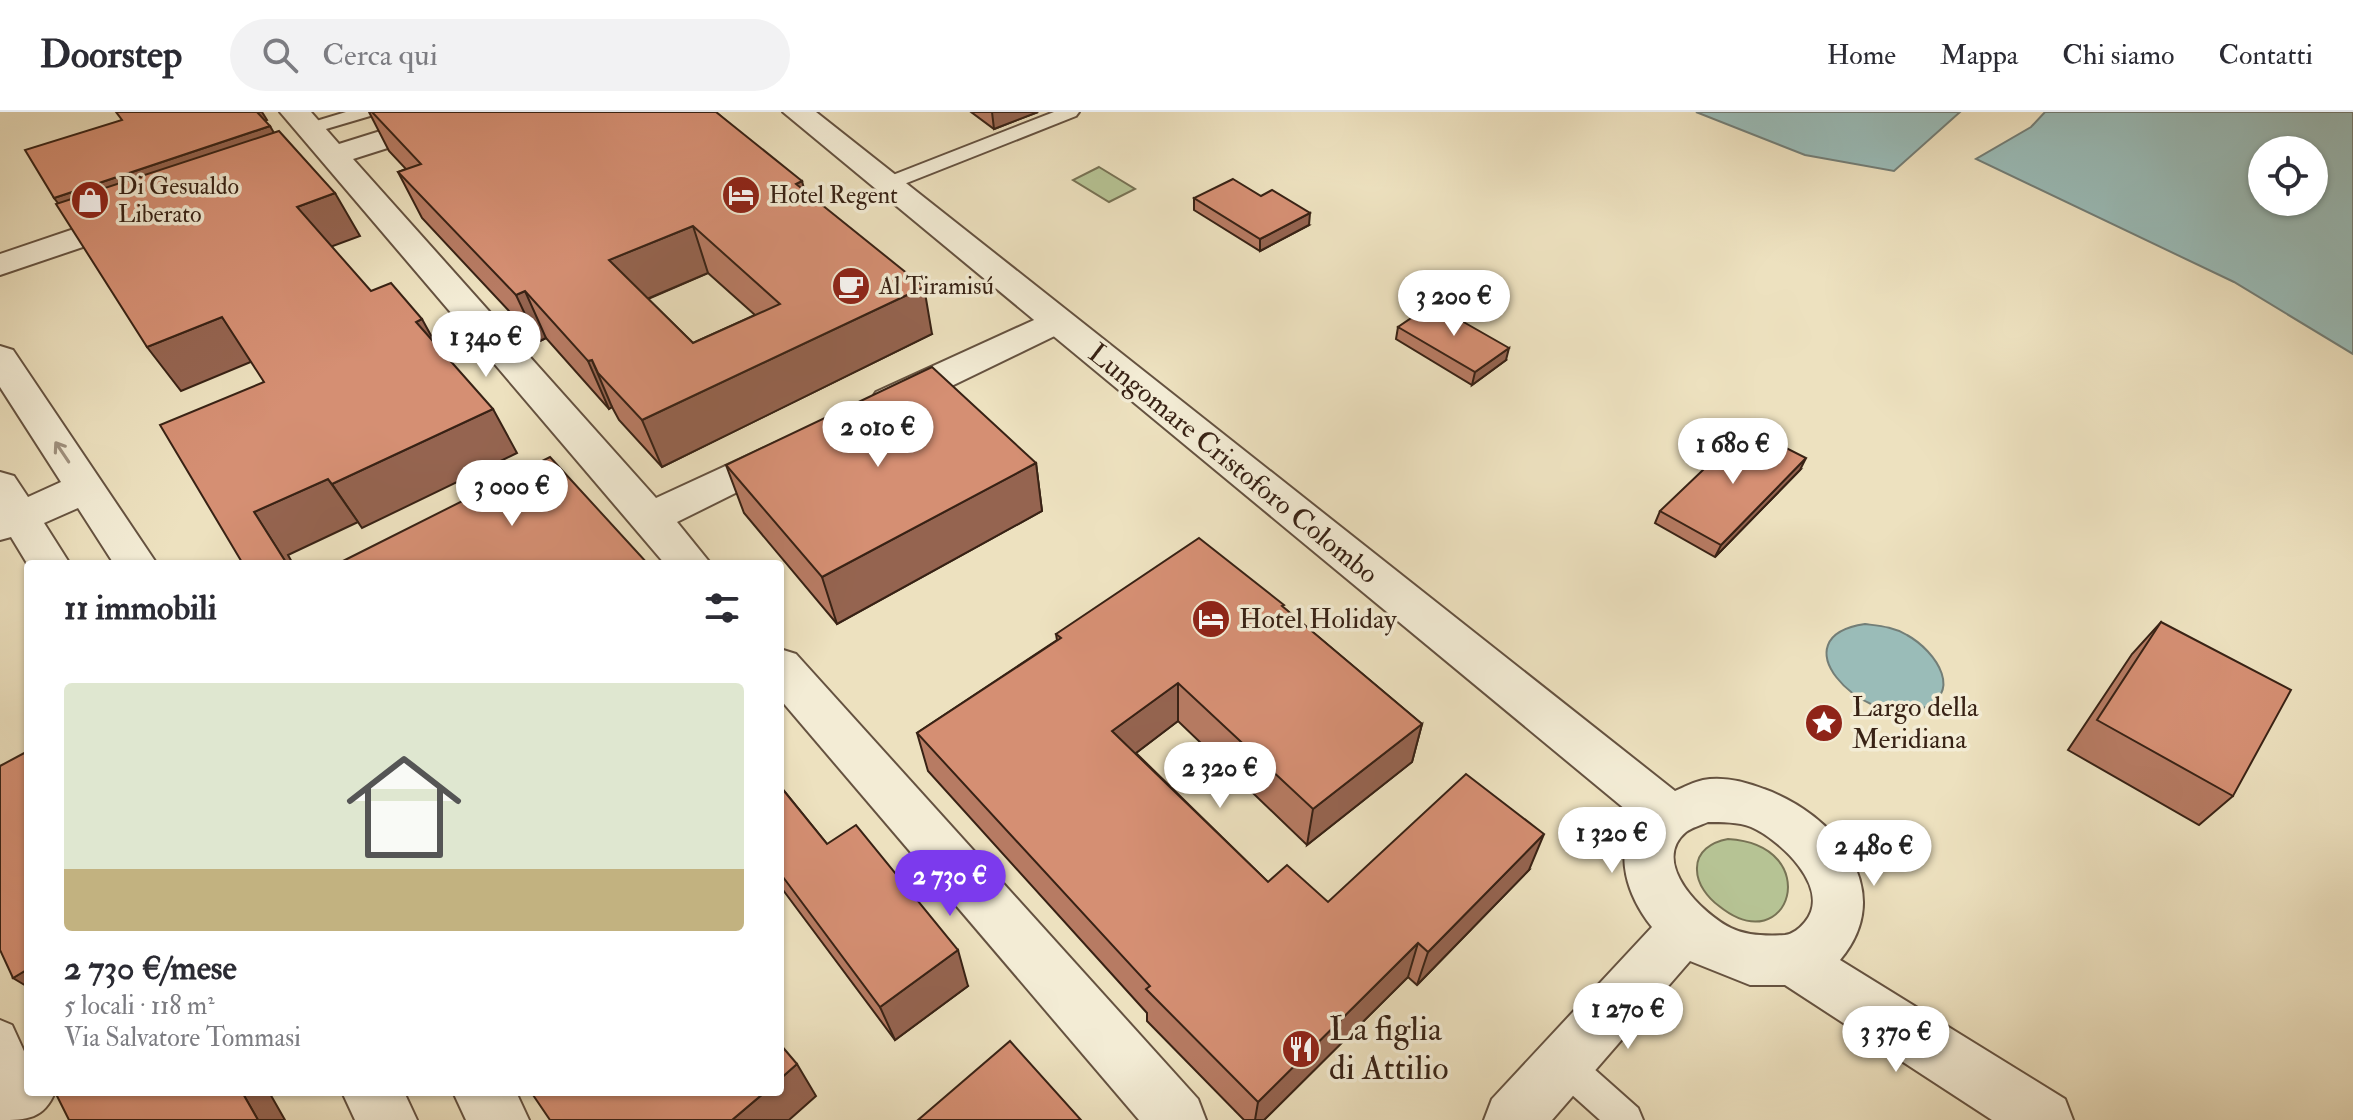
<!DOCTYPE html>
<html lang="it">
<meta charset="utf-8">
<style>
body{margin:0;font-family:"IM FELL Double Pica",serif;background:#f2f2f3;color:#2b2b33;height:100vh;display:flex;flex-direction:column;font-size:30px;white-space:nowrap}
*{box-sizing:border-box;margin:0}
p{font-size:26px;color:#7c7c81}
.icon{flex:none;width:44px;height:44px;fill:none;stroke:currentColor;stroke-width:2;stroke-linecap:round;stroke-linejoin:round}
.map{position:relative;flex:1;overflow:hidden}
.sheet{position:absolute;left:24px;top:448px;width:760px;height:536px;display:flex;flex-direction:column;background:#fff;border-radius:8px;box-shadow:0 2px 6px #0004}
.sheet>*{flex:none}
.fabs{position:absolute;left:2248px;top:24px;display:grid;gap:16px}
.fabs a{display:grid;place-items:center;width:80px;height:80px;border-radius:50%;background:#fff;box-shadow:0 2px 6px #0004;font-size:40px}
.price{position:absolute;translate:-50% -68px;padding:0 18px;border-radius:28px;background:#fff;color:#222;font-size:26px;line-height:52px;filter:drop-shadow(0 2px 4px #0008)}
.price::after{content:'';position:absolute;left:50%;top:48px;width:24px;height:18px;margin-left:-12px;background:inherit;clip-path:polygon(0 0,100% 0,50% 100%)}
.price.selected{background:#7c3aed;color:#fff}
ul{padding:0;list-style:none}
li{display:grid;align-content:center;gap:16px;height:424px;padding:0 40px}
li span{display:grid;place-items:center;height:248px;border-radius:8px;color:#555}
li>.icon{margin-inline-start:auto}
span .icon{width:144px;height:144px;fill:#fffc;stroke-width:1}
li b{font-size:34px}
h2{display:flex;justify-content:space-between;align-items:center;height:96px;padding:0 40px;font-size:34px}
header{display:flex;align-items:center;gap:48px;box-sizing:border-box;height:112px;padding:0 40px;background:#fff;border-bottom:2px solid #e1e1e2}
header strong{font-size:38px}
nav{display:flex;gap:44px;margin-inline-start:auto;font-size:28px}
.search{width:560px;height:72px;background:#f2f2f3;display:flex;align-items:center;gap:20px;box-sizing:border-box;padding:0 28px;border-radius:44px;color:#7c7c81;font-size:30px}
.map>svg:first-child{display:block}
</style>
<header>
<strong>Doorstep</strong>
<div class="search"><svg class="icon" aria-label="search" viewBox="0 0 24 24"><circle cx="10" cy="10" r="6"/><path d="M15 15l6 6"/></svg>Cerca qui</div>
<nav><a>Home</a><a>Mappa</a><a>Chi siamo</a><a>Contatti</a></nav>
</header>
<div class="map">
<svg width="2353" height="1008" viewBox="0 0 2353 1008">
<rect width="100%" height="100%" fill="#ede1bf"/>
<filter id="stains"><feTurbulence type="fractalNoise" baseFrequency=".0025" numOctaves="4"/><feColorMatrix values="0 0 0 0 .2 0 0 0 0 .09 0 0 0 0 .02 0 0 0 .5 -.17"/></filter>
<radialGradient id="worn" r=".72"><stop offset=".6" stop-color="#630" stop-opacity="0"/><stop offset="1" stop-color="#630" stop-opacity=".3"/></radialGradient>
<g fill="#b6c394" stroke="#777254" stroke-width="2">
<polygon points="1099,55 1135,77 1109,90 1073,68"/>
<path d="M1728,727c98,6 62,124 -9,67 -11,-8 -22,-22 -22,-36 -1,-19 15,-28 31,-31z"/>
</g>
<g fill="#9abcb8" stroke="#737e77" stroke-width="2" fill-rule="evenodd">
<polygon points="1696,0 1960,0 1894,59 1805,43"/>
<path d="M2045,0h308v242l-119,-72 -258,-123 55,-32zM2314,38v52h-52v-52z"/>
<path d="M1865,512c15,2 29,3 42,11 29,16 60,61 10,75 -57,15 -140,-73 -52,-86z"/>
</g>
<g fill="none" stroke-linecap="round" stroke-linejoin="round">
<defs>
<g id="service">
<polygon points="346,0 373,0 370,4 309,22 300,17 303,13"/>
<polygon points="1054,0 1079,0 1076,4 894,76 880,76 878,72 880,68"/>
<polygon points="0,908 12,913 28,948 28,980 40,980 36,990 24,995 12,990 0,962"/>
<polygon points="1563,935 1575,940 1638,996 1643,1008 1600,1008 1551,964 1546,952 1551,940"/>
</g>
<g id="minor">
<polygon points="280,0 311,0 339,32 441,0 487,0 482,6 353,47 656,386 784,327 798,330 804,340 798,350 677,410 711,452 665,452"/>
<polygon points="133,97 145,100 149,107 145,114 0,163 0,142"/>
<polygon points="1056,198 1069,201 1074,209 1069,217 902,298 889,301 876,298 870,289 876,280"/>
<polygon points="0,234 13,238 157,452 114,452 78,396 44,411 70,452 28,453 11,425 0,428 0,360 14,364 28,385 61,370 0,275"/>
<polygon points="780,537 796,542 1198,987 1206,1008 1139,1008 780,587"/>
<path d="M28,946v34h27c-11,27 -28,28 -55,28v-48z"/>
<polygon points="342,980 404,980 417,1008 355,1008"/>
<polygon points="453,980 516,980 529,1008 466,1008"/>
</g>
<path id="tertiary" d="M783,0h33l859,679c9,-4 19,-9 28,-11 20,-4 43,2 61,9 70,25 135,101 76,171l225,139 8,21h-81l-207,-135h-35l-60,-24 -138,159h-68l8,-21 160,-172c-24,-30 -40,-74 -15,-108zM1708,710c14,0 30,0 43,5 28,12 82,61 54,95 -5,6 -12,12 -20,13 -17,1 -38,1 -54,-7 -27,-13 -82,-65 -45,-96 5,-4 15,-7 22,-10z"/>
</defs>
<use href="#service" stroke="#655240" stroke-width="4"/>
<use href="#minor" stroke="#655240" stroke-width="4"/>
<use href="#tertiary" stroke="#655240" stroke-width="4"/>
<use href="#service" fill="#f3ecd5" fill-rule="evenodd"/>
<use href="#minor" fill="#f3ecd5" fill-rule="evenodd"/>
<use href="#tertiary" fill="#f3ecd5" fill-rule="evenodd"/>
</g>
<g fill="#b77b63" stroke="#382215" stroke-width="2" fill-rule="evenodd">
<path d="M369,0h347l89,80 127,142 -270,133 -43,-47 -7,-13 -3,2 -63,-71 -8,4 -116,-124 -24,-46 8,-3 -17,-18zM708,161l47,42 -62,28 -45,-44z"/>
<polygon points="971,0 1038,0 994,17"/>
<polygon points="1194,86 1309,113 1260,139 1194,98"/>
<polygon points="1398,215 1506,248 1472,273 1396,227"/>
<polygon points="1036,351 1042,399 837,512 744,401 726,353"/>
<polygon points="1800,358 1715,445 1655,411 1660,399"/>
<polygon points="1284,496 1422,612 1412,650 1307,733 1178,609 1136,641 1268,770 1328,790 1529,758 1417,873 1408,865 1264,1008 1244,1008 1147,909 1147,901 928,659 917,621 1057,528 1056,522"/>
<polygon points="2161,510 2233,684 2199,713 2068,638 2132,542"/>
<polygon points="780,674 827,732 968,874 895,928 780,774"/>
</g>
<g fill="#956450" stroke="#382215" stroke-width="2">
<polygon points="253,0 262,0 267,8 259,11"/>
<polygon points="992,0 1038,0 994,17"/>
<polygon points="270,14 285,40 75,113 54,86"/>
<polygon points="802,69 814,115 796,72"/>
<polygon points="335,81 360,124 322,138 297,95"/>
<polygon points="1310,101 1309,113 1260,139 1260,127"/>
<polygon points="693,114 708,161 628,195 609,148"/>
<polygon points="924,175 932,222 662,355 642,308"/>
<polygon points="525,179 546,226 538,230 516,183"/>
<polygon points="222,205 253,249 181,279 147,235"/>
<polygon points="422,207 446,251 416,210"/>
<polygon points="1509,236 1506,248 1472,273 1475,260"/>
<polygon points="592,248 612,295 609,297 588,249"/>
<polygon points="493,297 517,341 362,416 332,372"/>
<polygon points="1806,346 1800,358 1715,445 1721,433"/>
<polygon points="1036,351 1042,399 837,512 822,465"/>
<polygon points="328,367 358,410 288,443 293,452 287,452 254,400"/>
<polygon points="1178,571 1178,609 1115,657 1112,619"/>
<polygon points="1422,612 1412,650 1307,733 1313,697"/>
<polygon points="1544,722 1529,758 1417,873 1428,840"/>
<polygon points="1418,831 1408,865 1264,1008 1255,1008 1258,990"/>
<polygon points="958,838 968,874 895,928 880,895"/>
<polygon points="28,857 28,875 13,866"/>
<polygon points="797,952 816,984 789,1008 732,1008 765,980 780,980 780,967"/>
<polygon points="242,980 269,980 285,1008 258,1008"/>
</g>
<g fill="#d58f73" stroke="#382215" stroke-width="2" fill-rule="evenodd">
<polygon points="116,0 257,0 270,14 54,86 25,38 122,8"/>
<path d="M372,0h344l86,69 -6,3 128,103 -282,133 -44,-47 -6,-13 -4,1 -63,-70 -9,4 -118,-123 23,-8zM693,114l87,78 -87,39 -84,-83z"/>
<polygon points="279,19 335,81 297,95 371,179 391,171 422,207 416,210 493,297 332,372 328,367 254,400 287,452 243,452 160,313 264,270 222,205 147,235 56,92"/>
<polygon points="1233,67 1261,84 1272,78 1310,101 1260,127 1194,86"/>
<polygon points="1432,192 1509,236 1475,260 1398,215"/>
<polygon points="932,255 1036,351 822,465 726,353"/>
<polygon points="1747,316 1806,346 1721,433 1660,399"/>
<polygon points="550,345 648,452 337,452"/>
<polygon points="1199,426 1284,493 1282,494 1422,612 1313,697 1178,571 1112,619 1268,770 1287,753 1328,790 1466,662 1544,722 1428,840 1418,831 1258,990 1146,877 1150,874 917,621 1061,526 1056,522"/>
<polygon points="2161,510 2291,578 2233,684 2097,608"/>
<polygon points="28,639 28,857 13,866 0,838 0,654"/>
<polygon points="780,674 827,732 856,713 958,838 880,895 780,761"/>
<polygon points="1010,929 1081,1008 918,1008"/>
<polygon points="780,932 797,952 780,967"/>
<polygon points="55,980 242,980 258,1008 69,1008"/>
<polygon points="531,980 765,980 732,1008 550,1008"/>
</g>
<defs><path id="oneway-shaft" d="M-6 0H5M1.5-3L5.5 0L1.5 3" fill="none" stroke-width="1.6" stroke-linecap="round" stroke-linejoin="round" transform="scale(2)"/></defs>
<use stroke="#9f917f" href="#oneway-shaft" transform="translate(62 340) rotate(-124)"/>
<defs>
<symbol id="hotel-disc" viewBox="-11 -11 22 22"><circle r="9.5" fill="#8f2418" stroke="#f3ecd5"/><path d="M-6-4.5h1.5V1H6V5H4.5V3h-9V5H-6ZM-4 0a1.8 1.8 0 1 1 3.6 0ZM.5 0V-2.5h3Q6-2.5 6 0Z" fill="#fff"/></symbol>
<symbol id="shop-disc" viewBox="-11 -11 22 22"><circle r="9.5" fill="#8f2418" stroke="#f3ecd5"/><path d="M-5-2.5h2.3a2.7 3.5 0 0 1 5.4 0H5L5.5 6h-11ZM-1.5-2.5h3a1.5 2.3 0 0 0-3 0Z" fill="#fff"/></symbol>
<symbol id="cafe-disc" viewBox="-11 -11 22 22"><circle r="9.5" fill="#8f2418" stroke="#f3ecd5"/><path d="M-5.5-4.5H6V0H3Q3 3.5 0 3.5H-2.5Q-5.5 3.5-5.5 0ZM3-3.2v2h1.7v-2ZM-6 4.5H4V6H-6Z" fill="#fff"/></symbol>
<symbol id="sight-disc" viewBox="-11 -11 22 22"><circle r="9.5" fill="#8f2418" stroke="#f3ecd5"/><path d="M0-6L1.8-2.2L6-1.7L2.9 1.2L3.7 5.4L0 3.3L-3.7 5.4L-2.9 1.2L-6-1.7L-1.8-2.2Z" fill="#fff"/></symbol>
<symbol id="restaurant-disc" viewBox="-11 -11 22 22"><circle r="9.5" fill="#8f2418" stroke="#f3ecd5"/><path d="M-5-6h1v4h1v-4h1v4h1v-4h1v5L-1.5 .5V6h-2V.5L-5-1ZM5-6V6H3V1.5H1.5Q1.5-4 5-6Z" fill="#fff"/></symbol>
</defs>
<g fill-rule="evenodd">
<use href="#hotel-disc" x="719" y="61" width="44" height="44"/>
<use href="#shop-disc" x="68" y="66" width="44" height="44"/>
<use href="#cafe-disc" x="829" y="152" width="44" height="44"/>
<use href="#hotel-disc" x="1189" y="485" width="44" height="44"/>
<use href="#sight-disc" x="1802" y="589" width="44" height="44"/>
<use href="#restaurant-disc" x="1279" y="915" width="44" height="44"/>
</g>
<g text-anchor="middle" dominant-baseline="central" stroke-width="7" stroke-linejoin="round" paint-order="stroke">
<g font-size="24" fill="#382215" stroke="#f3ecd5" text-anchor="start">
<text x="118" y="74">Di Gesualdo<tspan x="118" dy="28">Liberato</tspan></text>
<text x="769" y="83">Hotel Regent</text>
<text x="879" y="174">Al Tiramisú</text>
</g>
<g font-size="28" fill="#382215" stroke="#f3ecd5">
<text transform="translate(1233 352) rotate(39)">Lungomare Cristoforo Colombo</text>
</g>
<g font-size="28" fill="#382215" stroke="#f3ecd5" text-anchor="start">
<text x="1239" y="507">Hotel Holiday</text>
<text x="1852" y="595">Largo della<tspan x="1852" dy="32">Meridiana</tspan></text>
</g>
<g font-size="34" fill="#382215" stroke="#f3ecd5" text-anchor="start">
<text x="1329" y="917">La figlia<tspan x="1329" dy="39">di Attilio</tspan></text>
</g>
</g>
<rect width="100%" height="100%" filter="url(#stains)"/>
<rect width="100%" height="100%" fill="url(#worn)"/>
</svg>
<div class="fabs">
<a><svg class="icon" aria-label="locate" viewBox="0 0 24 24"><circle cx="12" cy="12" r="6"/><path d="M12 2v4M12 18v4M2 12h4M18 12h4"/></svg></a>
</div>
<b class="price" style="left:1454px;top:226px">3 200 €</b>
<b class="price" style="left:486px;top:267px">1 340 €</b>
<b class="price" style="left:878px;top:357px">2 010 €</b>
<b class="price" style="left:1733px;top:374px">1 680 €</b>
<b class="price" style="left:512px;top:416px">3 000 €</b>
<b class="price" style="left:1220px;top:698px">2 320 €</b>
<b class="price" style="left:1612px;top:763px">1 320 €</b>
<b class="price" style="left:1874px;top:776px">2 480 €</b>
<b class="price selected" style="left:950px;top:806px">2 730 €</b>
<b class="price" style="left:1628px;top:939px">1 270 €</b>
<b class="price" style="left:1896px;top:962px">3 370 €</b>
<section class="sheet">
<h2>11 immobili<svg class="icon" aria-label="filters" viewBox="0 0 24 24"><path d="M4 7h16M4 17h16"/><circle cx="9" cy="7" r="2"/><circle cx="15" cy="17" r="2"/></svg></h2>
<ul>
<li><span style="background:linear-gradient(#dfe7d0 75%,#c2b280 0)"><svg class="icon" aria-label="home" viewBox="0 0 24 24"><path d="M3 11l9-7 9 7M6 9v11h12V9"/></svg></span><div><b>2 730 €/mese</b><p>5 locali · 118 m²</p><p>Via Salvatore Tommasi</p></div></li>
</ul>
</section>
</div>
